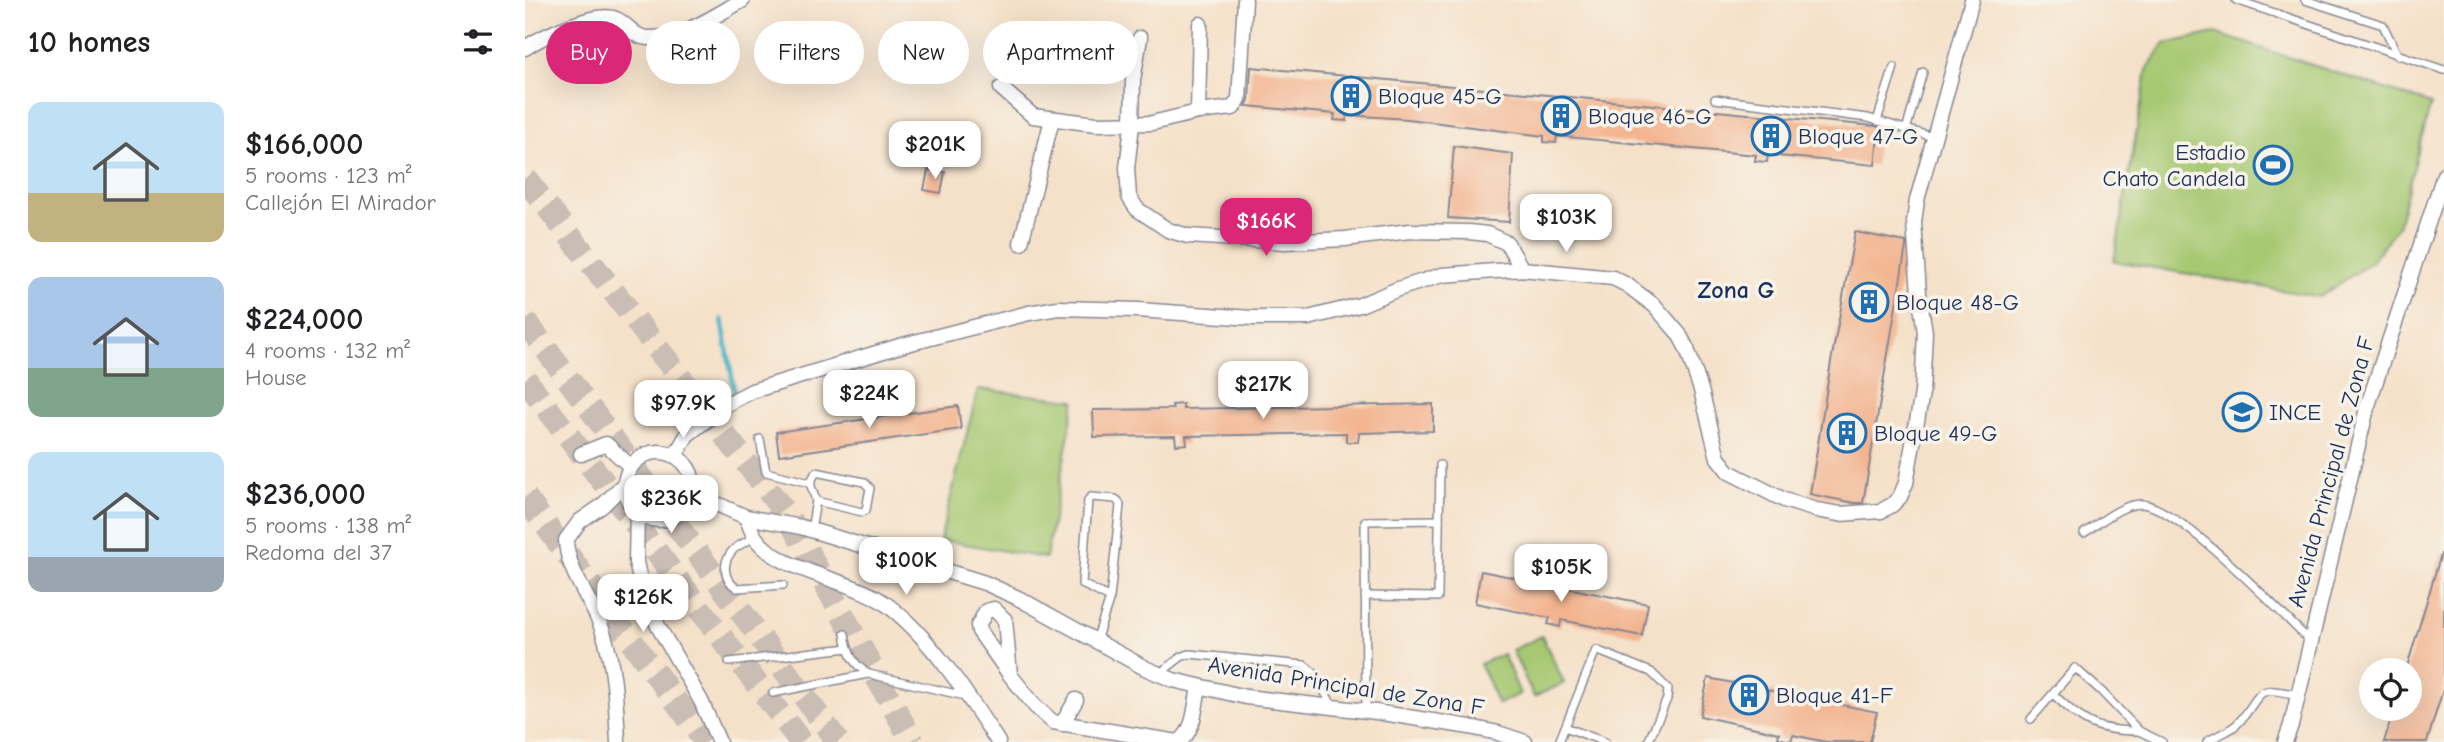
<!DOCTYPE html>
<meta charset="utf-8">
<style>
body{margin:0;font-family:"Comic Neue",sans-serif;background:#f2f2f2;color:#202124;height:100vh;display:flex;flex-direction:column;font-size:26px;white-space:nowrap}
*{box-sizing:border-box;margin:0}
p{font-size:23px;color:#757577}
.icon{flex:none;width:38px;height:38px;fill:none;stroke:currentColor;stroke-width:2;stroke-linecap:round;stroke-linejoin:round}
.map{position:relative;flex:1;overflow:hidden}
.drawer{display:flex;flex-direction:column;background:#fff;width:525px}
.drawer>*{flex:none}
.hud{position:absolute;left:21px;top:21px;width:665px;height:63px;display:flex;gap:14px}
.controls{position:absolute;left:1834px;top:658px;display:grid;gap:14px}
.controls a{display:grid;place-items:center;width:63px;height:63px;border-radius:50%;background:#fff;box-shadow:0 7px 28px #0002;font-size:35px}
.price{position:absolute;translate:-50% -60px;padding:0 16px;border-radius:14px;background:#fff;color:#222;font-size:23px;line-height:46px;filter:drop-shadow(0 2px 4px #0008)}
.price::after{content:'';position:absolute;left:50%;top:42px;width:21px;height:16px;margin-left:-10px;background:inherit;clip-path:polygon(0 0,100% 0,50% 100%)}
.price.on{background:#db2777;color:#fff}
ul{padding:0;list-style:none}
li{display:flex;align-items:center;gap:21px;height:175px;padding:0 28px}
li span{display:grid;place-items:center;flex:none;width:196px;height:140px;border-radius:14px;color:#555}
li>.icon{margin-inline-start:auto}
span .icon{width:84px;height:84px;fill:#fffc;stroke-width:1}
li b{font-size:30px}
h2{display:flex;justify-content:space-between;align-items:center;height:84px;padding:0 28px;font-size:30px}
.pill{padding:0 24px;border-radius:32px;background:#fff;box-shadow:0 7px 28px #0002;font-size:24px;line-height:63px}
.pill.on{background:#db2777;color:#fff}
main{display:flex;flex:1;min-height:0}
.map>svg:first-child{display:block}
</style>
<main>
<section class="drawer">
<h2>10 homes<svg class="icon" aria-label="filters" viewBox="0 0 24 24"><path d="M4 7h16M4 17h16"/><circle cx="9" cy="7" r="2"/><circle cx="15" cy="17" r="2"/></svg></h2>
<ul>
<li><span style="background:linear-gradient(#bfe0f5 65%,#c2b280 0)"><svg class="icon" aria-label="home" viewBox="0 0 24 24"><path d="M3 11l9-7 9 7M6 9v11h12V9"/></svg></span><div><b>$166,000</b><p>5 rooms · 123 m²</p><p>Callejón El Mirador</p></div></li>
<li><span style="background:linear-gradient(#a9c7e8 65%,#7fa58c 0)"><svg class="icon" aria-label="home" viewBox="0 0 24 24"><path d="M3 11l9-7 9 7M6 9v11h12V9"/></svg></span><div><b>$224,000</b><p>4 rooms · 132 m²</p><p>House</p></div></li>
<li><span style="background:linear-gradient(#bfe0f5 75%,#9aa5b1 0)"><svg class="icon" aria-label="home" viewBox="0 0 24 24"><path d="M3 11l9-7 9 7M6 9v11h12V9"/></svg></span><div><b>$236,000</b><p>5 rooms · 138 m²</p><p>Redoma del 37</p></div></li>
</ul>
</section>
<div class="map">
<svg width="1919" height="742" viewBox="0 0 1919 742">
<rect width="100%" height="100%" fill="#f7f3e8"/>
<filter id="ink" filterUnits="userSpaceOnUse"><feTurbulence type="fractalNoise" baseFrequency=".0143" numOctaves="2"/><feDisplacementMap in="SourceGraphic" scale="14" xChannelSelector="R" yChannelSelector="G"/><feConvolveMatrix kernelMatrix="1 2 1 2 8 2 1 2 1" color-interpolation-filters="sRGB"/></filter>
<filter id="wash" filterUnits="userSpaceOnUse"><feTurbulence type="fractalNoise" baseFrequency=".00686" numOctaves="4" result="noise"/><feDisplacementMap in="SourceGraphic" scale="28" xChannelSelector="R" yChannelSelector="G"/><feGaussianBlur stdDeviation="1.57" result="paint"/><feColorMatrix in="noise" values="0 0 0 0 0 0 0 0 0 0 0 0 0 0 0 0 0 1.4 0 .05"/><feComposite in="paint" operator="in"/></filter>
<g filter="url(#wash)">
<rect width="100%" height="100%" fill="#f5e1c9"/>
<g fill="#a6c871" stroke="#607c68" stroke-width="2">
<polygon points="1690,33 1906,104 1873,226 1845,263 1795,297 1589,261 1622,70 1639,44"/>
<polygon points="453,389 550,400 521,558 415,540"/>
<polygon points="1017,636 1039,683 1009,697 987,650"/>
<polygon points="978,654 995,694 973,704 955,664"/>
</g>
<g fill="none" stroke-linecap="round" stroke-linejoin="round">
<polyline stroke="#4cb6c9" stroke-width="4.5" points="197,319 210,395"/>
</g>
<g id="blocks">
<g fill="#f3b48f">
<polygon points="726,67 1349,126 1354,127 1350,165 1243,155 1242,162 1230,161 1231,155 1032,136 1031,143 1019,142 1019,136 883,119 822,115 822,121 809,120 810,114 721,106 724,100"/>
<polygon points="929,146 988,154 984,222 923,218"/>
<polygon points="403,170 420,172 416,193 399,190"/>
<polygon points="1330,232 1381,242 1381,246 1338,503 1329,503 1285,494 1306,362"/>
<polygon points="658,404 658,409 908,404 908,431 834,433 833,442 821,442 821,433 661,436 662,444 651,445 650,436 569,437 568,410 648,409 647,405"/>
<polygon points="433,406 436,429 254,455 251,432"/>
<polygon points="1916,554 1919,555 1919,686 1902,742 1859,742 1869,709 1885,709 1885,670 1881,670"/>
<polygon points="956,571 1123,604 1117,636 1036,620 1035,627 1023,624 1025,618 950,603"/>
<polygon points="1183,678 1352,712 1345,742 1301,742 1268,735 1266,741 1253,738 1254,733 1175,716"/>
</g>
</g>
</g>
<g filter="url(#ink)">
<use href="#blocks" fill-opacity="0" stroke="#888894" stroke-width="2"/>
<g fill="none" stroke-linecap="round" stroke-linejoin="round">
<g stroke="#c9bdb4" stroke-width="24" stroke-dasharray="24 12" stroke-linecap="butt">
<polyline points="0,178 262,515 388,742"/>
<polyline points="0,321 313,742"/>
<polyline points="0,379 276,742"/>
<polyline points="0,497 181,742"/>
</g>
<defs>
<g id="service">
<polyline points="1711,0 1919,70"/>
<polyline points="1780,0 1858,25 1873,56"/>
<polyline points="1190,99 1343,118 1408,137"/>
<polyline points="1352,121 1369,67"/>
<polyline points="1381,130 1398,72"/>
<polyline points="235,439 241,472 285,483"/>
<polyline points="286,530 291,501 285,483 291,472 339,482 345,488 341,510 337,512 291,501"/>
<path d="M1559,533c16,-10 37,-29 57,-29 37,1 139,108 169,137"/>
<path d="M230,537c-7,4 -15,7 -21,12 -12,12 -12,30 3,39l46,-3"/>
<polyline points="840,596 913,597 915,465"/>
<path d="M320,634c3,19 7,30 24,40l96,22"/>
<polyline points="571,641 585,598 595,505 593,501 590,499 566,497 563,500 557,584 585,598"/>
<polyline points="204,662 323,648"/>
<polyline points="634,674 656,657 664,654 779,665 789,673 807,705"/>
<polyline points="248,693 343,674"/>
<path d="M1528,694c31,29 42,37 86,37"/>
<polyline points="841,710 840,521 914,520"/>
<polyline points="1506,719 1550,668 1576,691 1614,731 1637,742"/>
<polyline points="1040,727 1080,742"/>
<polyline points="1034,742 1071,650 1126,672 1143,689 1142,699 1123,742"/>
<path d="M1682,742c11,-8 24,-10 33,-21 25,-30 14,-36 58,-26"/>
</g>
<g id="minor">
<polyline points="615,38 608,80 607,125 602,168 604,197 612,209 643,230 663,236 760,242 820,239 885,231 944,232 962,234 982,243 997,269"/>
<path d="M0,48c16,-11 72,-38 91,-29 12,5 17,18 32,19 35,1 66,-22 95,-38"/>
<polyline points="476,88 508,116 571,124 627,123 673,112 708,108 714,99 720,0"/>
<polyline points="673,112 675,24"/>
<polyline points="496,243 527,119"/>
<circle cx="134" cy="486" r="34"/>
<polyline points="56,454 81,444 106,467"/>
<polyline points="150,456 162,435 202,404 227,391 378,345 504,313 533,308 613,310 727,318 783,318 835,305 873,289 917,275 997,269 1088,278 1102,285 1130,306 1154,334 1162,349 1176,390 1193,458 1204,472 1259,500 1291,510 1315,514 1356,511 1367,505 1375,497 1381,483 1397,393 1400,332 1394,294 1389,222 1392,200 1447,0"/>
<polyline points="166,498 194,505 221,517 276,527 460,583 493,598 620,668 648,680 721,697 851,712 945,727 973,733 1000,742"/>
<polyline points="112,511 111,562 118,593 133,626 176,701 194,742"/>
<path d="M221,517c3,6 5,14 9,20 23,35 93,41 128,65 43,29 87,96 115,140"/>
<path d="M485,675l-5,-55 -11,-11 -8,2 -8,15 1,5 31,44 26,32 17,15 125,20c17,-9 17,-37 21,-55"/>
<polyline points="537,724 551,700"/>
<path d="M93,742c-2,-38 -3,-76 -16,-113 -10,-29 -35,-57 -36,-89l14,-19 22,-15 24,-24"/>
<polyline points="1760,742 1766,725 1842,408 1919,175"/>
</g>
</defs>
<use href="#service" stroke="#888894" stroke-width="10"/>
<use href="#minor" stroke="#888894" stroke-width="17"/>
<use href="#service" stroke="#fff" stroke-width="7"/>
<use href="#minor" stroke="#fff" stroke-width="14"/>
</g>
</g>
<defs>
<symbol id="building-ring" viewBox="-11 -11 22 22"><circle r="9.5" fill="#f7f3e8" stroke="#1f6fb2" stroke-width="1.5"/><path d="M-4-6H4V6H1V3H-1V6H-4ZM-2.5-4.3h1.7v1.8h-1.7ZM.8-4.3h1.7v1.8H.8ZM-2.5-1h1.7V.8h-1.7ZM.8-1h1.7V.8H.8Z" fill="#1f6fb2"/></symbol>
<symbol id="stadium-ring" viewBox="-11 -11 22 22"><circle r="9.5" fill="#f7f3e8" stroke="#1f6fb2" stroke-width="1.5"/><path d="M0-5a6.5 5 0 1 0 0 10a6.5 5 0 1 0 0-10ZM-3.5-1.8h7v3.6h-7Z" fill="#1f6fb2"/></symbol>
<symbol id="university-ring" viewBox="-11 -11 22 22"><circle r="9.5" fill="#f7f3e8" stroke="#1f6fb2" stroke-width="1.5"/><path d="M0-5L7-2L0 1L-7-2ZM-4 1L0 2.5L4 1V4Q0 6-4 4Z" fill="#1f6fb2"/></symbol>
</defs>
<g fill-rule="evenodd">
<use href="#building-ring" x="804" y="74" width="44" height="44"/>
<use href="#building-ring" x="1014" y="94" width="44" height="44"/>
<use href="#building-ring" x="1224" y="114" width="44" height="44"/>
<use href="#stadium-ring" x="1726" y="143" width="44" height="44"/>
<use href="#building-ring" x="1322" y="280" width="44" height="44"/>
<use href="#university-ring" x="1695" y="390" width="44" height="44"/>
<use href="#building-ring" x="1300" y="411" width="44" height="44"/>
<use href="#building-ring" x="1202" y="673" width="44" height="44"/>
</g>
<g text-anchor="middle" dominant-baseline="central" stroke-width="7" stroke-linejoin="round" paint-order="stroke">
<g font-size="23" fill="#1b2f5e" stroke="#f7f3e8" text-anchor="start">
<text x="853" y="96">Bloque 45-G</text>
<text x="1063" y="116">Bloque 46-G</text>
<text x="1273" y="136">Bloque 47-G</text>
<text x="1721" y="152" text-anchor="end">Estadio<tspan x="1721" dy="26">Chato Candela</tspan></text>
<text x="1371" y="302">Bloque 48-G</text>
<text x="1744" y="412">INCE</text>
<text x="1349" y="433">Bloque 49-G</text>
<text x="1251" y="695">Bloque 41-F</text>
</g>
<g font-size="23" fill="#1b2f5e" stroke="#f7f3e8">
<text transform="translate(1806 472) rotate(-75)">Avenida Principal de Zona F</text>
<text transform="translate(821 686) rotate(9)">Avenida Principal de Zona F</text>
</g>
<g font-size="24" font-weight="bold" fill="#1b2f5e" stroke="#f7f3e8">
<text x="1211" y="290">Zona G</text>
</g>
</g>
</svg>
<div class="controls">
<a><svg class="icon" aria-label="locate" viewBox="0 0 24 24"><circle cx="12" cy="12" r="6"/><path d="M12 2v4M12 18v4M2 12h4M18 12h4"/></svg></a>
</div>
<b class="price" style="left:410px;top:181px">$201K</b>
<b class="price" style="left:1041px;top:254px">$103K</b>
<b class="price on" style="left:741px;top:258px">$166K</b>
<b class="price" style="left:738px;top:421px">$217K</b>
<b class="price" style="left:344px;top:430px">$224K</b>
<b class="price" style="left:158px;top:440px">$97.9K</b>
<b class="price" style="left:146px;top:535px">$236K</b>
<b class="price" style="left:381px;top:597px">$100K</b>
<b class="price" style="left:1036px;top:604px">$105K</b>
<b class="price" style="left:118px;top:634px">$126K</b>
<div class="hud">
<a class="pill on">Buy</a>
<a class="pill">Rent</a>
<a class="pill">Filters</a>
<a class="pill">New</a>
<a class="pill">Apartment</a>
</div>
</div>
</main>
